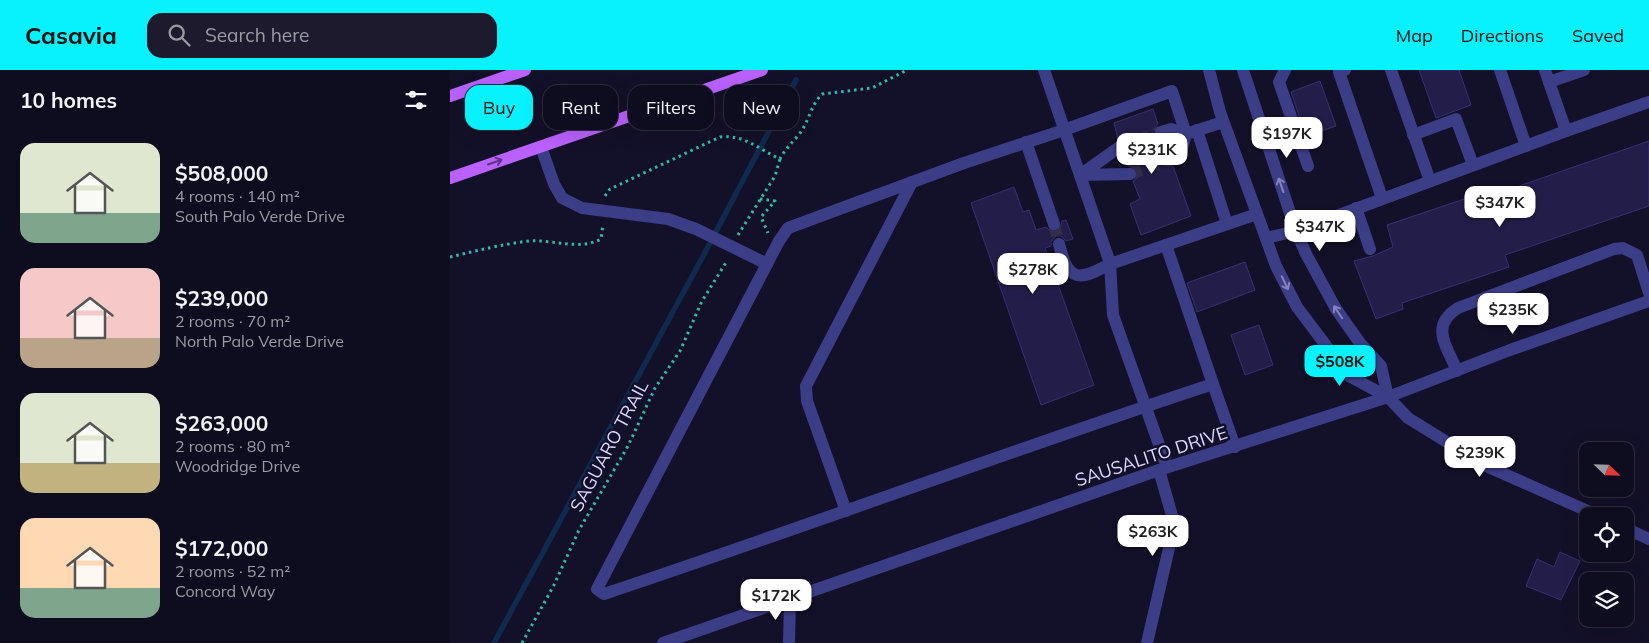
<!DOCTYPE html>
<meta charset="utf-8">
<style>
body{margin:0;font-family:Mulish,sans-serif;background:#1c1a2c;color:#f1f3f6;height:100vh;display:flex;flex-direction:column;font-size:19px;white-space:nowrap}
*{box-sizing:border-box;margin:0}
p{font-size:16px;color:#9b9ba4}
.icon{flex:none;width:28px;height:28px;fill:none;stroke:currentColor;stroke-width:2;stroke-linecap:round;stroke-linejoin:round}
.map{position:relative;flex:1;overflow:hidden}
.drawer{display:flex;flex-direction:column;background:#0e0c1f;width:450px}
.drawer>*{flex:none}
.guide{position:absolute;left:15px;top:15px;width:475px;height:45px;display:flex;gap:10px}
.needle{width:32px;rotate:113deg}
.fabs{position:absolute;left:1129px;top:372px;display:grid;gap:10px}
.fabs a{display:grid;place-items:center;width:55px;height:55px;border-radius:10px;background:#0e0c1f;box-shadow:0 5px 20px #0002,0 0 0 1px #2e2c3d;font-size:25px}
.price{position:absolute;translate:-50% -42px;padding:0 11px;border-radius:10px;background:#fff;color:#222;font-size:16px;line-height:32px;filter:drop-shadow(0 1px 2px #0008)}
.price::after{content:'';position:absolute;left:50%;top:30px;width:15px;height:11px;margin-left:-8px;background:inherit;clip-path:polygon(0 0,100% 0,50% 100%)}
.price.current{background:#07f2fc;color:#111}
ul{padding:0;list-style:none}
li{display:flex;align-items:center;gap:15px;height:125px;padding:0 20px}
li span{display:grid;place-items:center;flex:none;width:140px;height:100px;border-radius:15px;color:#555}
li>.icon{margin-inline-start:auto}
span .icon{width:60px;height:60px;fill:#fffc;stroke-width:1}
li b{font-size:21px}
h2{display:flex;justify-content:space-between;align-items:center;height:60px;padding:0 20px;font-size:21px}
.chip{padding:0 18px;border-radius:15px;background:#0e0c1f;box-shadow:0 5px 20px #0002,0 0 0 1px #2e2c3d;font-size:18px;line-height:45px}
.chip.current{background:#07f2fc;color:#111}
header{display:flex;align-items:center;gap:30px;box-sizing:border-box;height:70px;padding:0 25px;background:#07f2fc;color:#111}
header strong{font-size:24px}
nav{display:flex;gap:28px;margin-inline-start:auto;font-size:18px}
.search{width:350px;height:45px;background:#1c1a2c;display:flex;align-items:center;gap:12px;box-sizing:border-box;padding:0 18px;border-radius:15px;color:#9b9ba4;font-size:19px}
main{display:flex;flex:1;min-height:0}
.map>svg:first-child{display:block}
</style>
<header>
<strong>Casavia</strong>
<div class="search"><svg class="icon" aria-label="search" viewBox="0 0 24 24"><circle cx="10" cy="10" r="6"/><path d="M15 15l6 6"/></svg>Search here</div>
<nav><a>Map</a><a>Directions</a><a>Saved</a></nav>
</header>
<main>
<section class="drawer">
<h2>10 homes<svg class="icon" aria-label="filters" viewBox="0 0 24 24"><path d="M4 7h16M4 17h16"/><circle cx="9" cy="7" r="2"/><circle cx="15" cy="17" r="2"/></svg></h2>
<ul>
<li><span style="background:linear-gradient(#dfe7d0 70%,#7fa58c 0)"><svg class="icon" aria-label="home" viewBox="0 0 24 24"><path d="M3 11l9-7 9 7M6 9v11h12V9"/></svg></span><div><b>$508,000</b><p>4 rooms · 140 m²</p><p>South Palo Verde Drive</p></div></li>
<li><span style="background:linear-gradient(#f6c9c9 70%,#b9a48a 0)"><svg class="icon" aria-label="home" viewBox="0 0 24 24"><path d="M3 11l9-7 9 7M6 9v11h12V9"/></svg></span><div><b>$239,000</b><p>2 rooms · 70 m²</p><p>North Palo Verde Drive</p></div></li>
<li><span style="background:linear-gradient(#dfe7d0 70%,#c2b280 0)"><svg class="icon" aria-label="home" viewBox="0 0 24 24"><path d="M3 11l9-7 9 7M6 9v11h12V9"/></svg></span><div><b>$263,000</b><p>2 rooms · 80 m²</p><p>Woodridge Drive</p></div></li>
<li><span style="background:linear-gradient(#ffd9b3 70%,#7fa58c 0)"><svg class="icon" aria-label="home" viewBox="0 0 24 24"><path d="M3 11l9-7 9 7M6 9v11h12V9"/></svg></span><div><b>$172,000</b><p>2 rooms · 52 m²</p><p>Concord Way</p></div></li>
</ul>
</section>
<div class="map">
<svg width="1199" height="573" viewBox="0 0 1199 573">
<rect width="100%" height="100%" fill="#131029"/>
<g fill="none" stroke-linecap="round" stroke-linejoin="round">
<polyline stroke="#0f2a4e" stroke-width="5.5" points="44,573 252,188 346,10"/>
</g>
<g fill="#231d49" stroke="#392f75">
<polygon points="969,0 1009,0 1021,35 986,48"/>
<polygon points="870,11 886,56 856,66 841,22"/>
<polygon points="703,39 708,54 703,60 703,65 709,70 713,70 717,81 713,86 712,91 717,96 723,96 741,146 691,165 680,134 690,129 683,111 687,108 688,103 684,97 678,96 674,84 678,80 679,75 675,69 668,69 664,53"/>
<polygon points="1199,71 1199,136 1055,185 1059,197 952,233 953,239 926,249 904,191 923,186 943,177 937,155 1038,121 1040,126"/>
<polygon points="564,117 573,142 579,140 586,160 596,157 599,160 606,162 610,159 612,151 616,150 623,169 616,171 611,166 606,166 601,172 601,176 595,178 644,315 591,335 521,133"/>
<polygon points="795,192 805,220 747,242 737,213"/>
<polygon points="809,255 823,295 795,305 781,265"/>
<polygon points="1110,482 1130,491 1111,530 1076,516 1087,489 1104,497"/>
</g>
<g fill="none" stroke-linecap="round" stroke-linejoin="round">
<g stroke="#312e49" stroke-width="12" stroke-dasharray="12 6" stroke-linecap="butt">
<polyline points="671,76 711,62"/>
<polyline points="680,104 720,89"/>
<polyline points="604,154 609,174"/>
</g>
<g stroke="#31baaa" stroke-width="3" stroke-dasharray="2.5 4" stroke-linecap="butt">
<path d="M155,126l5,-7 110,-52c24,-3 40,13 60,22 5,-10 13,-17 20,-26 9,-12 11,-28 22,-39l50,-6 35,-18"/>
<polyline points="310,129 325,131 311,147 318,163"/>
<polyline points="288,165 325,106 330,89"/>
<path d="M0,187c26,-6 53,-13 79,-16 24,-2 50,10 72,-2l2,-15"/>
<polyline points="72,573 104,515 129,460 178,376 205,318 230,281 252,231 277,191"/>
</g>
<g stroke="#3c3d87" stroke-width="12">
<polyline points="594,0 660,193 663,245 717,397"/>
<polyline points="759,0 770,42 826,196 847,237 899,306 938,327 958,348 1034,395 1149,446"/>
<polyline points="793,0 846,161 856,184 886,239 910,273 931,296 938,327"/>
<polyline points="835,0 829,12 858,96"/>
<polyline points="895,0 889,2 932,128"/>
<polyline points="941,0 980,111"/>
<polyline points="1050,0 1076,76"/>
<polyline points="1095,0 1099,12 1134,0"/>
<polyline points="1099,12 1116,61 1199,32"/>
<path d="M773,52l-37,12 -14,-43 -108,39 -100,33 -176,65 -9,13 -182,348 7,5c204,-68 405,-143 609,-210l22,63"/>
<polyline points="747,60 777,154"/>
<polyline points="711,62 721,59 736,64 732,79 720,89"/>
<polyline points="963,65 1006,49 1023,95"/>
<polyline points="576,72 604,154"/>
<polyline points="671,76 630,105 680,104"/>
<polyline points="91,77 104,114 112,128 132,138 218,149 246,159 317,194"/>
<polyline points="906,138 920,179"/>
<polyline points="816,168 846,161 1116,61"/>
<path d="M609,174c3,10 6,28 18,31 12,3 28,-10 39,-13 47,-16 94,-32 141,-48"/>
<polyline points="716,175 763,314"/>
<path d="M1007,301c-10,-25 -28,-45 1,-63l156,-59 9,-1 14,7 12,38"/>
<polyline points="396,441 357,331 356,316 462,112"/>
<polyline points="1175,458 1199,469"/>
<polyline points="213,573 709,400 938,327 1060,280 1199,231"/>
<polyline points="339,573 340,530"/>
<polyline points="697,573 722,465 723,449 709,400"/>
</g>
<g stroke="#ba61fd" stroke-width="12">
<polyline points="0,26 75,0"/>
<polyline points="0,108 312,0"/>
</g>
</g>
<defs><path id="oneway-shaft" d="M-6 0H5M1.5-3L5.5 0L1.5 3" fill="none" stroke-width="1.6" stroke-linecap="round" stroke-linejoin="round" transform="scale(1.25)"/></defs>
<use stroke="#5e3488" href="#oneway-shaft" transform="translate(45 92) rotate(-19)"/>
<g stroke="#8483bd">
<use href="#oneway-shaft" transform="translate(831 115) rotate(-109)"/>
<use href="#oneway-shaft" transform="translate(835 213) rotate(64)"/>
<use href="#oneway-shaft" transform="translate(888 242) rotate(-124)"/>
</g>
<g text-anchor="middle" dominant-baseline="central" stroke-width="5" stroke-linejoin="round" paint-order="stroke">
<g font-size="18" fill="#dbd8ff" stroke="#131029">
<text transform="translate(159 376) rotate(-62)">SAGUARO TRAIL</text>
<text transform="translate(701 386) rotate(-18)">SAUSALITO DRIVE</text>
</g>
</g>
</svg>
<div class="fabs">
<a><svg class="needle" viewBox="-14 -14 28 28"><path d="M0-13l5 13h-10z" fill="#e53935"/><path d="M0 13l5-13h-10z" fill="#9b9ba4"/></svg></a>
<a><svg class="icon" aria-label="locate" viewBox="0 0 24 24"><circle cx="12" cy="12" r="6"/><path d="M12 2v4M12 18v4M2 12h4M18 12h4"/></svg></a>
<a><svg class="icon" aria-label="layers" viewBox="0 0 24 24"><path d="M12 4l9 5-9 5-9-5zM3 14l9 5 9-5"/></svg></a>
</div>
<b class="price" style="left:837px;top:89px">$197K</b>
<b class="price" style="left:702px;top:105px">$231K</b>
<b class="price" style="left:1050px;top:158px">$347K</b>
<b class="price" style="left:870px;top:182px">$347K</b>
<b class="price" style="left:583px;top:225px">$278K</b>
<b class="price" style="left:1063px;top:265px">$235K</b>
<b class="price current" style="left:890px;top:317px">$508K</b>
<b class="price" style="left:1030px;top:408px">$239K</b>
<b class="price" style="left:703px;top:487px">$263K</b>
<b class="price" style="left:326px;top:551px">$172K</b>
<div class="guide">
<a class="chip current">Buy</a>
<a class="chip">Rent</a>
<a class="chip">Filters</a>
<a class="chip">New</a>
</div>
</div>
</main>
